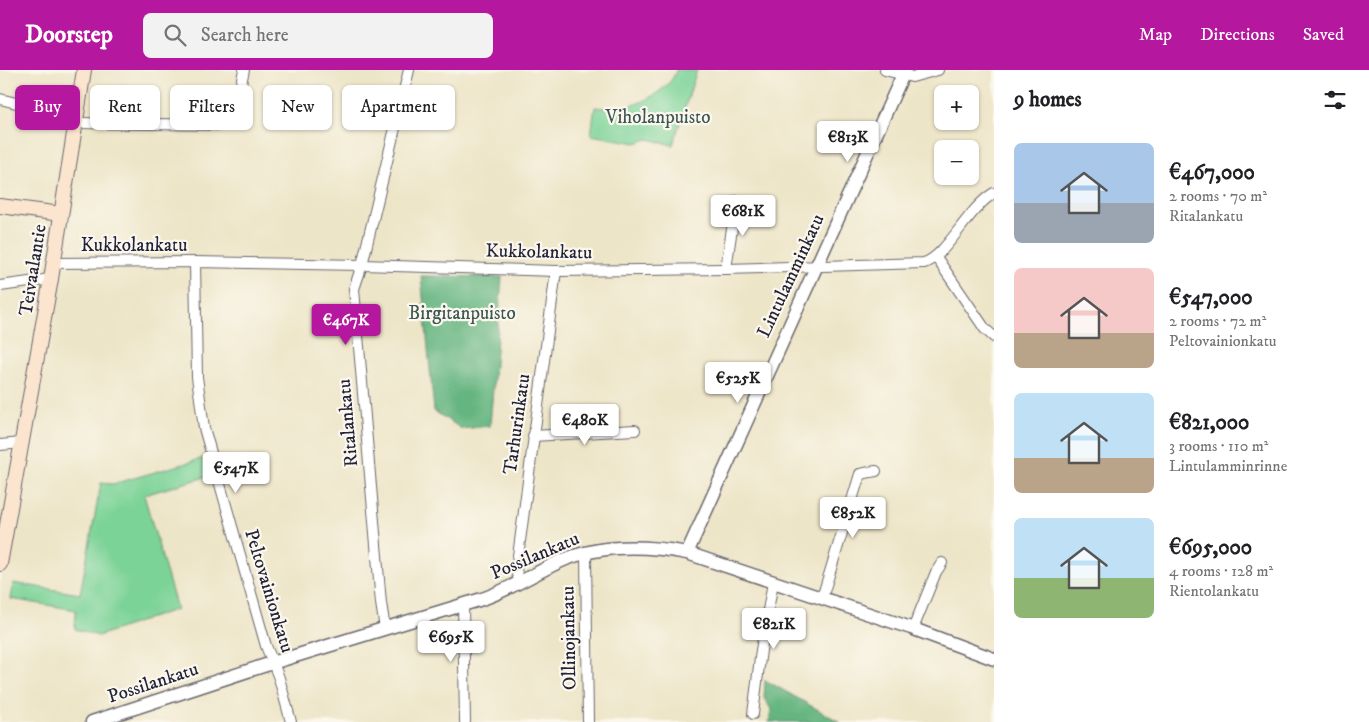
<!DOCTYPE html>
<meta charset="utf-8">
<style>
body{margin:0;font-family:"IM FELL DW Pica",serif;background:#f2f2f2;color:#202124;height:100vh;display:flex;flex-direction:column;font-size:19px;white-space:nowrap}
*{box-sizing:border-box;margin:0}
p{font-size:16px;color:#757577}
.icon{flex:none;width:28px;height:28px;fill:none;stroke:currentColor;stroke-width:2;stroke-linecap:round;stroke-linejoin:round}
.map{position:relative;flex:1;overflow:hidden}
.drawer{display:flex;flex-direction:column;background:#fff;width:375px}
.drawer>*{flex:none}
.guide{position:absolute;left:15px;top:15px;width:475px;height:45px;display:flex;gap:10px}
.buttons{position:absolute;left:934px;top:15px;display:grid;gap:10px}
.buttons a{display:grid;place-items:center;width:45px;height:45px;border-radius:8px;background:#fff;box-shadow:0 1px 4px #0004;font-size:25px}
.price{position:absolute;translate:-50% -42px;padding:0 11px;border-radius:5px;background:#fff;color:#222;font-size:16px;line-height:32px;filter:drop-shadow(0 1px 2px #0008)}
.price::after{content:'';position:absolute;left:50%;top:30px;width:15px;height:11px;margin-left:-8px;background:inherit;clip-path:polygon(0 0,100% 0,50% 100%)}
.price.selected{background:#b5179e;color:#fff}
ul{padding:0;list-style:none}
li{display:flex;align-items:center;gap:15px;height:125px;padding:0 20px}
li span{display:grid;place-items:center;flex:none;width:140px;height:100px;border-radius:8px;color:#555}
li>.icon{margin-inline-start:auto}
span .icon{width:60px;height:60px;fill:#fffc;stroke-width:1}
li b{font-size:21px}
h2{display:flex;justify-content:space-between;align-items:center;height:60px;padding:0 20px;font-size:21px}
.tag{padding:0 18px;border-radius:8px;background:#fff;box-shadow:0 1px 4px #0004;font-size:18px;line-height:45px}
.tag.selected{background:#b5179e;color:#fff}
header{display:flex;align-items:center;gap:30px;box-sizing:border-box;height:70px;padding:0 25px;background:#b5179e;color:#fff}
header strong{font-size:24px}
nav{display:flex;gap:28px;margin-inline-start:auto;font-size:18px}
.search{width:350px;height:45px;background:#f2f2f2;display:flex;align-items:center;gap:12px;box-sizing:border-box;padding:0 18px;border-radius:8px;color:#757577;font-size:19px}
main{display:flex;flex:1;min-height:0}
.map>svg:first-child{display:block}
</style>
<header>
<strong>Doorstep</strong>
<div class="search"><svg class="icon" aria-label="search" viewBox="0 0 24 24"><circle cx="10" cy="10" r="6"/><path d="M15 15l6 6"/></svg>Search here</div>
<nav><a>Map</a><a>Directions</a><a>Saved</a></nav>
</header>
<main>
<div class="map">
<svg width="994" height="652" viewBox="0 0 994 652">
<rect width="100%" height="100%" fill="#fbf7ec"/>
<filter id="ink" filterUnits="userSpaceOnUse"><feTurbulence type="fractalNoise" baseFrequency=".02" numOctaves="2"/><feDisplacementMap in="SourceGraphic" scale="10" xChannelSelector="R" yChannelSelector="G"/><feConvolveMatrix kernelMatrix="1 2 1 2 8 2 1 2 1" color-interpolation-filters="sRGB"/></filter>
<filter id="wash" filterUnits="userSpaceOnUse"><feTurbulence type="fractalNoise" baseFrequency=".0096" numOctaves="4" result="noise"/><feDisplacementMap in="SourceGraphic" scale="20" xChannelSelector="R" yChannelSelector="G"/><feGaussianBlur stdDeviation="1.12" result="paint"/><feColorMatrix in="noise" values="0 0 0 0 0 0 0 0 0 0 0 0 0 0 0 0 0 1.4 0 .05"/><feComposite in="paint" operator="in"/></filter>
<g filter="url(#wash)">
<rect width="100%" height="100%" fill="#ede5c7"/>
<g fill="#7cd397" stroke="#4f7a69">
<path d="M676,0h21l-24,75 -25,-6 -12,4 -45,-8 4,-28c10,1 22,3 32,0 17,-5 45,-19 49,-37z"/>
<polygon points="204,388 209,406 144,425 177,539 98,566 75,559 76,540 11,529 13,513 80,524 101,413 113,414"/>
</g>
<g fill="#65b580" stroke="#446c5e">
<polygon points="421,206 502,207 490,356 462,359 434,341"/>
<polygon points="765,610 840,652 769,652 771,639 764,628"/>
</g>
</g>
<g filter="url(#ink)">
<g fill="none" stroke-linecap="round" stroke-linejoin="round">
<defs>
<g id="minor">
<polyline points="885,0 912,7 938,0"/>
<polyline points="0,29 77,48"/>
<polyline points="77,53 223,55 229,54 233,49 244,0"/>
<polyline points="936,187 985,259 994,267"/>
<polyline points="195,192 197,307 204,358 266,576 279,608 291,652"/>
<path d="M53,193l142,-1 167,3 194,6 170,-2 198,-6c24,-8 43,-54 70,-70"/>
<polyline points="726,199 736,131"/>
<polyline points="0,216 51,209"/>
<polyline points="533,366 635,360"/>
<polyline points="0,375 22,373"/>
<polyline points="586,483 588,652"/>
<polyline points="520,512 516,501 556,201"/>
<polyline points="822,528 860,404 876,401"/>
<polyline points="463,534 465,652"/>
<polyline points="385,559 381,533 354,219 362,195 409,0"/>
<polyline points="913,559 936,502 942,493"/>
<polyline points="753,644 761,580 773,512"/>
</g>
<g id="tertiary">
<polyline points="687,483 905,0"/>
<path d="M92,652l180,-59 210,-64c27,-9 51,-25 77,-37 40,-18 85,-17 128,-9l224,75 83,31"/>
</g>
<g id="secondary">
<polyline points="0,136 61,144"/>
<polyline points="0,494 51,209 84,0"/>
</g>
</defs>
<use href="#minor" stroke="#69666c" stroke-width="12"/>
<use href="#tertiary" stroke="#69666c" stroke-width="15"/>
<use href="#secondary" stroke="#69666c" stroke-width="16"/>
<use href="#minor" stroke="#fff" stroke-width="10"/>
<use href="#tertiary" stroke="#fff" stroke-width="12"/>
<use href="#secondary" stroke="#fbe5cf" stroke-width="14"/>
</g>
</g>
<g text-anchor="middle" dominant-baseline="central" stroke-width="4.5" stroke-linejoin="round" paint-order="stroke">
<g font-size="19" fill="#3d5757" stroke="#fbf7ec">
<text x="658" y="47">Viholanpuisto</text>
<text x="462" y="243">Birgitanpuisto</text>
</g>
<g font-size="19" fill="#22223b" stroke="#fbf7ec">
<text x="134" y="175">Kukkolankatu</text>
<text transform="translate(539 182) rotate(1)">Kukkolankatu</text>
<text transform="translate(33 200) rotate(-81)">Teivaalantie</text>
<text transform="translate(791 206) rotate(-65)">Lintulamminkatu</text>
<text transform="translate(348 353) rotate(-95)">Ritalankatu</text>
<text transform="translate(517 354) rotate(-82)">Tarhurinkatu</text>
<text transform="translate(535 486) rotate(-23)">Possilankatu</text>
<text transform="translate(269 521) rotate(73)">Peltovainionkatu</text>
<text transform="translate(569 568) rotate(-91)">Ollinojankatu</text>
<text transform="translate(153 613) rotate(-18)">Possilankatu</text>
</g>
</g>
</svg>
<div class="buttons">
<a>+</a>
<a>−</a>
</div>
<b class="price" style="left:848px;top:93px">€813K</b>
<b class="price" style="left:743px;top:167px">€681K</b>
<b class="price selected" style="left:346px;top:276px">€467K</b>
<b class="price" style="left:738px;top:334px">€525K</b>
<b class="price" style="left:585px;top:376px">€480K</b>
<b class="price" style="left:236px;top:424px">€547K</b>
<b class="price" style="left:853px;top:469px">€852K</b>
<b class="price" style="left:774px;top:580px">€821K</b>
<b class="price" style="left:451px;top:593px">€695K</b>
<div class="guide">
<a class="tag selected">Buy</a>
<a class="tag">Rent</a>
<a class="tag">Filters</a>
<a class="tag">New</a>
<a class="tag">Apartment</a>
</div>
</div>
<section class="drawer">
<h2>9 homes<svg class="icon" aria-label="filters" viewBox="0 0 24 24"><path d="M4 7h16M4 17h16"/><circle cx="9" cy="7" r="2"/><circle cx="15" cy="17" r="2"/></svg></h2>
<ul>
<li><span style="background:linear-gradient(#a9c7e8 60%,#9aa5b1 0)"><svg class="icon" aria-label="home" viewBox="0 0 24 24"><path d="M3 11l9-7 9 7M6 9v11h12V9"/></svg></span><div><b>€467,000</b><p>2 rooms · 70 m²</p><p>Ritalankatu</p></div></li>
<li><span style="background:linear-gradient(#f6c9c9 65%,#b9a48a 0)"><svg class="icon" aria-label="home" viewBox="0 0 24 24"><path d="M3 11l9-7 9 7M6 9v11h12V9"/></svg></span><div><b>€547,000</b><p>2 rooms · 72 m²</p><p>Peltovainionkatu</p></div></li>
<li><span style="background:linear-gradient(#bfe0f5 65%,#b9a48a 0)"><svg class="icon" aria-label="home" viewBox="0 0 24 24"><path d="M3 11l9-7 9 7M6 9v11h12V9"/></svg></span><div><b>€821,000</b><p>3 rooms · 110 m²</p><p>Lintulamminrinne</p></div></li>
<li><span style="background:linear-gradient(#bfe0f5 60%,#8fb573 0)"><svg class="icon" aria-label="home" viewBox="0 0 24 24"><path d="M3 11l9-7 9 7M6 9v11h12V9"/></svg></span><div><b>€695,000</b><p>4 rooms · 128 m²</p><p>Rientolankatu</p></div></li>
</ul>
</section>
</main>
